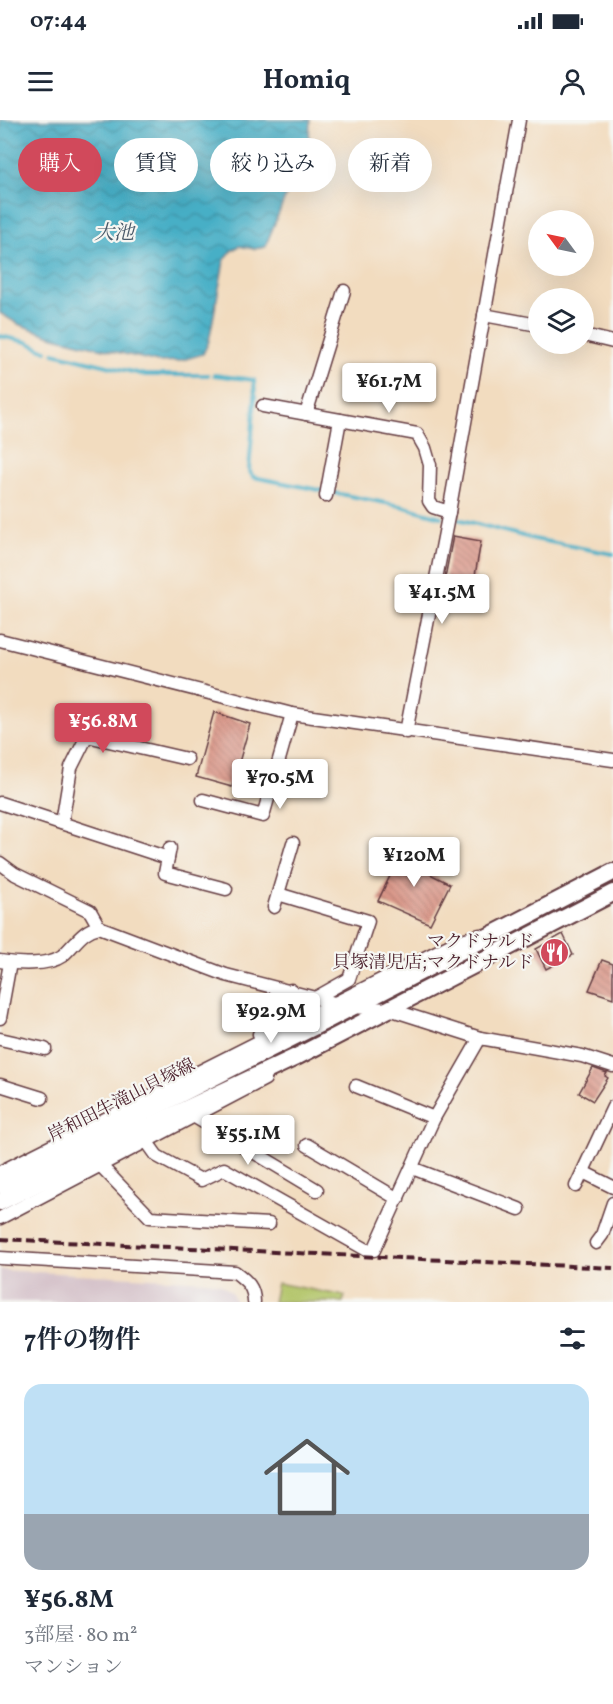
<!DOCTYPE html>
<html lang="ja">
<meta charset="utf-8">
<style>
body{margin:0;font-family:Vollkorn,"Noto Serif JP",serif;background:#f6f6f7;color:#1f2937;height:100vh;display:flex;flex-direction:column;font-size:22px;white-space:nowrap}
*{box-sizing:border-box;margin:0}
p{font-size:20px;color:#747a83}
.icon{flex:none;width:33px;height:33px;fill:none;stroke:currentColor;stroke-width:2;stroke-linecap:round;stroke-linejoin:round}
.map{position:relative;height:1182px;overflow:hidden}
.panel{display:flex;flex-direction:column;background:#fff;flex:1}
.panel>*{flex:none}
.hud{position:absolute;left:18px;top:18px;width:578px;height:54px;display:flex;gap:12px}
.needle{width:39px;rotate:303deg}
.controls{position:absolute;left:528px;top:90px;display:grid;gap:12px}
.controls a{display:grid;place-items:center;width:66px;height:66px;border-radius:50%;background:#fff;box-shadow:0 6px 24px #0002;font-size:30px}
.price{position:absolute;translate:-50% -51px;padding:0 14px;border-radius:6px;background:#fff;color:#222;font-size:20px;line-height:39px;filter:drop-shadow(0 2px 3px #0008)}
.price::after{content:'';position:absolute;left:50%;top:36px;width:18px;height:14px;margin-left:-9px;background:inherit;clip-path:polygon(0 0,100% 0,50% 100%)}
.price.selected{background:#d1495b;color:#fff}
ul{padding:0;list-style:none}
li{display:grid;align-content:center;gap:12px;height:318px;padding:0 24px}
li span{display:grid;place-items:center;height:186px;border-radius:18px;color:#555}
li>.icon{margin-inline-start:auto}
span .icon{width:108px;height:108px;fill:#fffc;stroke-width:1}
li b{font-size:26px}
h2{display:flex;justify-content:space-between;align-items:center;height:72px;padding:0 24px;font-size:26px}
.pill{padding:0 21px;border-radius:27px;background:#fff;box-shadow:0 6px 24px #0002;font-size:21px;line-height:54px}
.pill.selected{background:#d1495b;color:#fff}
.status{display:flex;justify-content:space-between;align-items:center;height:42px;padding:0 30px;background:#fff;direction:ltr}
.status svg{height:16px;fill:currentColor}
header{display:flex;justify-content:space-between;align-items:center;height:78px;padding:0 24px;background:#fff;font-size:27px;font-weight:700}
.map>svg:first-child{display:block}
</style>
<div class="status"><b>07:44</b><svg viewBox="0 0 49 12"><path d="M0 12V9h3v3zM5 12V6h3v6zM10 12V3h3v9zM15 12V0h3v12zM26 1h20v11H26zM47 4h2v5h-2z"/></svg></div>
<header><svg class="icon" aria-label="menu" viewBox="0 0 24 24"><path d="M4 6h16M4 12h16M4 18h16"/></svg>Homiq<svg class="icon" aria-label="person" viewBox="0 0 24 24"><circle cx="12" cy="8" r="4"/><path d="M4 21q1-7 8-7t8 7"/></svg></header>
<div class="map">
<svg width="613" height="1182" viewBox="0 0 613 1182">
<defs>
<pattern id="water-waves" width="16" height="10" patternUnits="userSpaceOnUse" patternTransform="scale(1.5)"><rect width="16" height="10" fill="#47afc6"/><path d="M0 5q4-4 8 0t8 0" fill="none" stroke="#3d8ea1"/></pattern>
<pattern id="building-back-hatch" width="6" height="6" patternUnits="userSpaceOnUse" patternTransform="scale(1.5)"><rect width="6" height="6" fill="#d89182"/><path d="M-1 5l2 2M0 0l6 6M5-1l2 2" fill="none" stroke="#b1766b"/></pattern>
</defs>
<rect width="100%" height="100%" fill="#f6f6f2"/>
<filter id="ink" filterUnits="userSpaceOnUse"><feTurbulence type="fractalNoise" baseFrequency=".0167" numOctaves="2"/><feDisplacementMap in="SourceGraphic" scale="12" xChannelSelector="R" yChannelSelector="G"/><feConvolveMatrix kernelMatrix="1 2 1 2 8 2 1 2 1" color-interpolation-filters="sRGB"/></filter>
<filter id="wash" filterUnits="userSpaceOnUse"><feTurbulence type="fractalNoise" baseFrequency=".008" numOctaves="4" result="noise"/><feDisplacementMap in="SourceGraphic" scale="24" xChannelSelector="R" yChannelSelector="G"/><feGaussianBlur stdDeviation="1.35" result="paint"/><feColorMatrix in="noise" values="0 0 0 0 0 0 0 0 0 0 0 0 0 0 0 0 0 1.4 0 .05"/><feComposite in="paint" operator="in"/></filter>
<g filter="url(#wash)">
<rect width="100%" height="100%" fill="#f2dcbf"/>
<polygon fill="#d2bdc6" points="0,1150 207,1161 221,1164 231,1172 236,1182 0,1182"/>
<polygon fill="#b2c569" stroke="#7e724a" stroke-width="1.5" points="277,1163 345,1176 343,1182 273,1182"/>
<polygon fill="url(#water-waves)" stroke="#486778" stroke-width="1.5" points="0,0 310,0 309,19 265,127 254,129 239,126 231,131 224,141 209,221 203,234 179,241 158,242 54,217 18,204 0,193"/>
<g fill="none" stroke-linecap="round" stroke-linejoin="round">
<g stroke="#47afc6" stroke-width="4">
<polyline points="0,216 27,222 46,231"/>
<polyline points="54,233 145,255 208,255"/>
<polyline points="214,255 254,260 255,277 249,350 253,357 401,386 441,397"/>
<polyline points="458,399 534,419 613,434"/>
</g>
</g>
<g id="blocks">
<g fill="url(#building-back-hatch)">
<polygon points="453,416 481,421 469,490 440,484"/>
<polygon points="214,592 250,604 232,667 196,657"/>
<polygon points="405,725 423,734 418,748 450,764 430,804 378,781"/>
<polygon points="563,814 573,835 546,849 536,829"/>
<polygon points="602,840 613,844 613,878 589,870"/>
<polygon points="593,948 607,953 605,956 608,958 593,981 579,973"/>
</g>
</g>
</g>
<g filter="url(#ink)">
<use href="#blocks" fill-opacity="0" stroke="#633b41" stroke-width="1.5"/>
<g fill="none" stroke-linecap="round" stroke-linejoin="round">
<defs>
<g id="minor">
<polyline points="484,195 538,205"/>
<polyline points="584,215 613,222"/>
<polyline points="263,286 417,314 425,328 430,345 429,381 433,387 449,392"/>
<polyline points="306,294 344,171"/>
<polyline points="326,376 340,300"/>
<polyline points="0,520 292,594 613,640"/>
<polyline points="406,612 449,392 519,0"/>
<polyline points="203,680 263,696 292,594"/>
<polyline points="0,683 168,738"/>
<polyline points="62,703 71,648 87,616 187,639"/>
<polyline points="170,728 165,753 226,769"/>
<polyline points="0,743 15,754 90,791 99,807"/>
<polyline points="278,774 368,801 349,859 317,877"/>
<polyline points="274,787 293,723"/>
<path d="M0,841c16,3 48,5 62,-5 13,-11 20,-26 37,-29l127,48 124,32 39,2 91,29 102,18 31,10"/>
<polyline points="0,898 10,843"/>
<polyline points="259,914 271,907 281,880 291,870"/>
<polyline points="0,919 45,929"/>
<polyline points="0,965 42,978"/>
<polyline points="356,966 434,998"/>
<polyline points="195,997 317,1070"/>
<polyline points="147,1022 157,1036 201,1060 224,1049 367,1130 374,1130 434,998 480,918"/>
<polyline points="307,1025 398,1079"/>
<polyline points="101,1046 150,1097 269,1104"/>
<polyline points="412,1048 519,1089"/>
<polyline points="0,1052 458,821 480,815"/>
<polyline points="583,1052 613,1067"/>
<polyline points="576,1066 613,987"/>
<polyline points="0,1098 265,959"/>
<polyline points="596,1123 602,1115 613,1083"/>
<path d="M0,1138l235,14c12,9 19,15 19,30"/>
</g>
<g id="major">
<polyline points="0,1065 325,901 613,752"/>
<polyline points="0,1082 169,997 296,937 613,773"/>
</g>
</defs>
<use href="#minor" stroke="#633b41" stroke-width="15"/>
<use href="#major" stroke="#633b41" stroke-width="20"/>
<use href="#minor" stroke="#fff" stroke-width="12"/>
<use href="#major" stroke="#fff" stroke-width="16"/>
<polyline stroke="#4a1f2b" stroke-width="4" stroke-dasharray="9 4.5" stroke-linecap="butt" points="0,1119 613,1148"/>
</g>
</g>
<defs>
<symbol id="restaurant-disc" viewBox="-11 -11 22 22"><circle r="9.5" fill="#d1495b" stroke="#f6f6f2"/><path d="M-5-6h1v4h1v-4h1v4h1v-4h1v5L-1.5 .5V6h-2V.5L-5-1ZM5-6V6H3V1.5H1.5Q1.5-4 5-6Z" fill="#fff"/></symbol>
</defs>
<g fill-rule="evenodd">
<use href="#restaurant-disc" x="538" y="816" width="33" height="33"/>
</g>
<g text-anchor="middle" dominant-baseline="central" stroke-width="4.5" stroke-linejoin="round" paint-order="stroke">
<g font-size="18" fill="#4a1f2b" stroke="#f6f6f2" text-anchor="end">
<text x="534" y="822">マクドナルド<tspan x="534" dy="21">貝塚清児店;マクドナルド</tspan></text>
</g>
<g font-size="18" fill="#4a1f2b" stroke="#f6f6f2">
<text transform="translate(122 981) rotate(-27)">岸和田牛滝山貝塚線</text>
</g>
<g font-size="20" font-style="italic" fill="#495969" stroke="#f6f6f2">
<text x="114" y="114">大池</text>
</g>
</g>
</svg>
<div class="controls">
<a><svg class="needle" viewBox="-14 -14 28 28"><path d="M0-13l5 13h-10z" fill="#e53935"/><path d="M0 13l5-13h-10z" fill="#747a83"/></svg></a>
<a><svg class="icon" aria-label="layers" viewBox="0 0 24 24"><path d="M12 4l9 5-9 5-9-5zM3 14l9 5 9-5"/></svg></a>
</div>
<b class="price" style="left:389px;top:294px">¥61.7M</b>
<b class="price" style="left:442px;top:505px">¥41.5M</b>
<b class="price selected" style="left:103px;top:634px">¥56.8M</b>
<b class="price" style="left:280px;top:690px">¥70.5M</b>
<b class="price" style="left:414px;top:768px">¥120M</b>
<b class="price" style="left:271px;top:924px">¥92.9M</b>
<b class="price" style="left:248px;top:1046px">¥55.1M</b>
<div class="hud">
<a class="pill selected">購入</a>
<a class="pill">賃貸</a>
<a class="pill">絞り込み</a>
<a class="pill">新着</a>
</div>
</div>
<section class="panel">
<h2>7件の物件<svg class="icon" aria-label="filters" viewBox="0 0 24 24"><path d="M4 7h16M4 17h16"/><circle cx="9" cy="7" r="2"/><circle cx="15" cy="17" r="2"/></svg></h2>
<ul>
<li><span style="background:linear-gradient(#bfe0f5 70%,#9aa5b1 0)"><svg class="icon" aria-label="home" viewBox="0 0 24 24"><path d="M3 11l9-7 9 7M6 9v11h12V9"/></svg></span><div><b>¥56.8M</b><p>3部屋 · 80 m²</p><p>マンション</p></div></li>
</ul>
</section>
